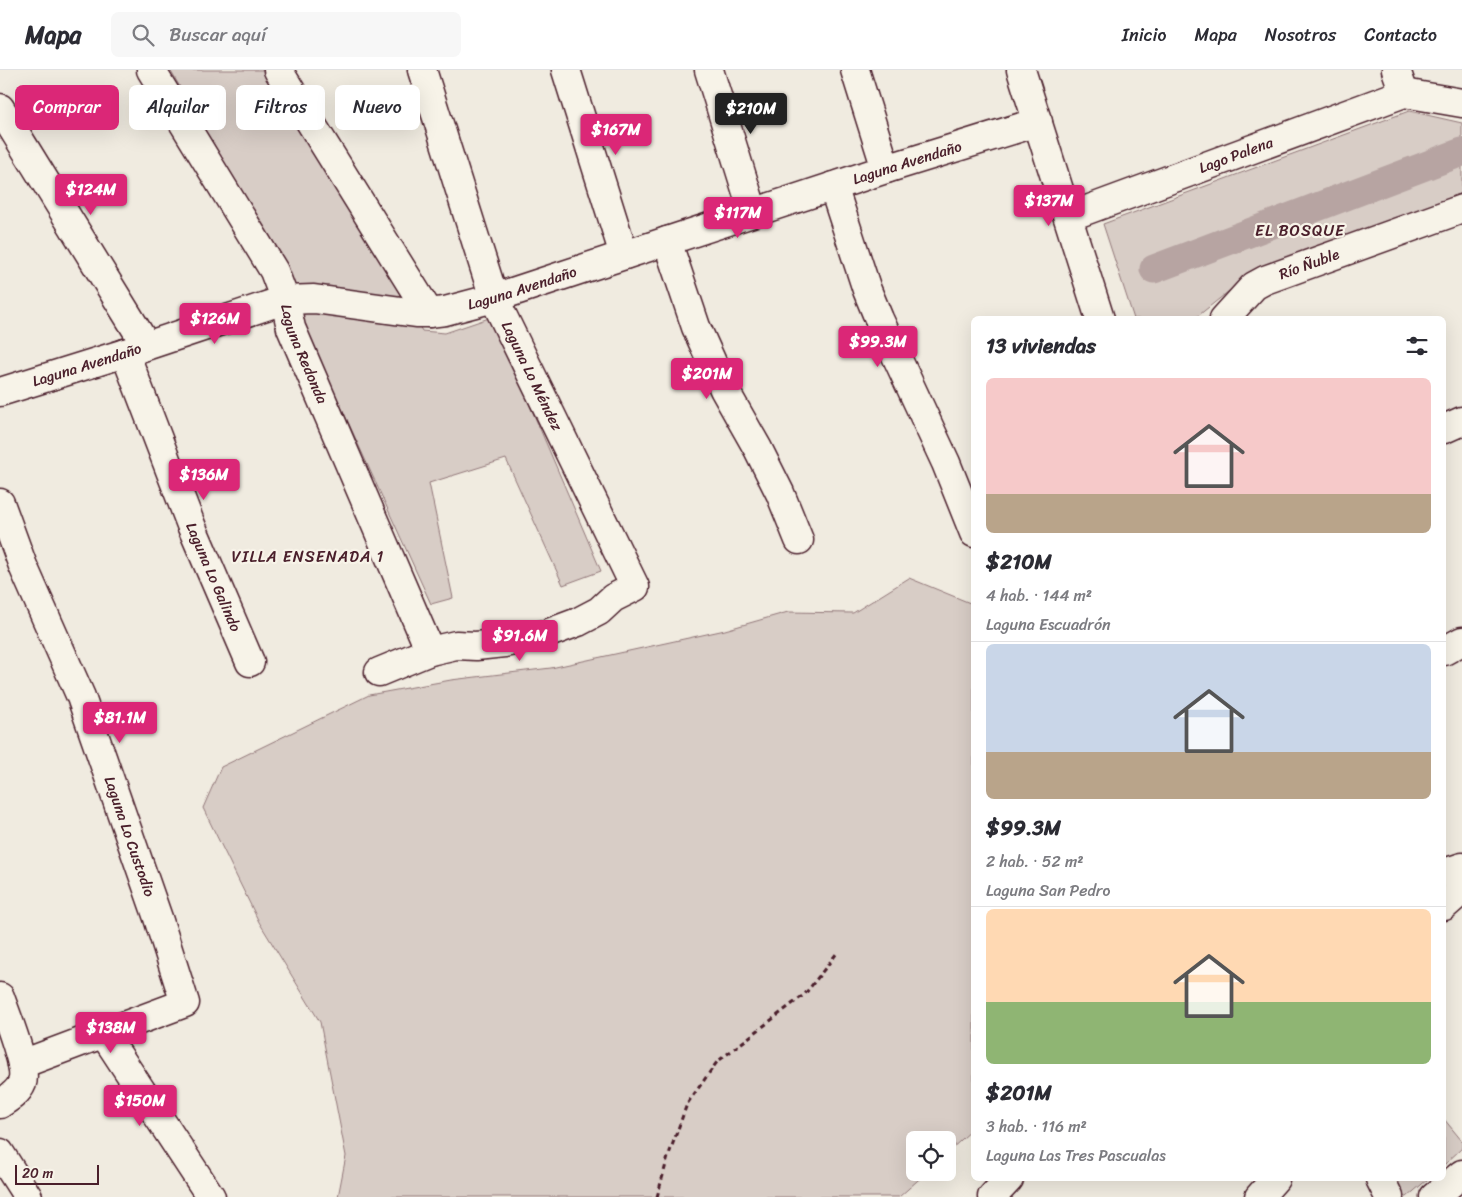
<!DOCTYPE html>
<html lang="es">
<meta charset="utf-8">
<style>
body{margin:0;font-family:Sriracha,sans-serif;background:#f7f7f7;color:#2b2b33;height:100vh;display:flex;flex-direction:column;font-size:19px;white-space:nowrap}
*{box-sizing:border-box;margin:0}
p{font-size:16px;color:#7c7c81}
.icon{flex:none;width:28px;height:28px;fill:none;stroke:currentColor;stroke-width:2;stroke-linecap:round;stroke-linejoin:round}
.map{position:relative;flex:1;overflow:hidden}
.panel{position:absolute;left:971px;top:246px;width:475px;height:865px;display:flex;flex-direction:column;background:#fff;border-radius:8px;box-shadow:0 5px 20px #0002}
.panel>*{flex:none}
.top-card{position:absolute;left:15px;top:15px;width:475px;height:45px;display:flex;gap:10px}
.controls{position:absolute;left:906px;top:1061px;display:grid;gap:10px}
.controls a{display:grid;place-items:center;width:50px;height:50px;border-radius:8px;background:#fff;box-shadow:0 5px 20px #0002;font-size:25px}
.scale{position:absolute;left:15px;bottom:12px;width:84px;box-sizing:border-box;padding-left:5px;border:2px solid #4a1f2b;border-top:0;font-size:14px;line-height:18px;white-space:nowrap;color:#4a1f2b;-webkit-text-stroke:4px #f7f3e8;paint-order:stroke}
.price{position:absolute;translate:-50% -42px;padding:0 11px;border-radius:5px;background:#db2777;color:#fff;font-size:16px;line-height:32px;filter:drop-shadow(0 1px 2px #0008)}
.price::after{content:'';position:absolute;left:50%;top:30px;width:15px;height:11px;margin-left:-8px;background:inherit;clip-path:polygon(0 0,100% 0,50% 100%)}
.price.current{background:#222;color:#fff}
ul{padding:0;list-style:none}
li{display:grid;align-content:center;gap:10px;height:265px;padding:0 15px}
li+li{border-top:1px solid #e1e1e2}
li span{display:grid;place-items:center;height:155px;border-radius:8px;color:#555}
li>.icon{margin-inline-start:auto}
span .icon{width:90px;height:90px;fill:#fffc;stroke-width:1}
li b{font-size:21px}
h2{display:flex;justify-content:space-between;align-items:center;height:60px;padding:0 15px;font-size:21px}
.tag{padding:0 18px;border-radius:8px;background:#fff;box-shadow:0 5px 20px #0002;font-size:18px;line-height:45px}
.tag.current{background:#db2777;color:#fff}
header{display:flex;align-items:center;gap:30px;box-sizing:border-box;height:70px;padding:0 25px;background:#fff;border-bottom:1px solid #e1e1e2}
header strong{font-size:24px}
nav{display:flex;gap:28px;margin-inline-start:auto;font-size:18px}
.search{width:350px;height:45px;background:#f7f7f7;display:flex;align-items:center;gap:12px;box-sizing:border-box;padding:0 18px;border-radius:8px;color:#7c7c81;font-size:19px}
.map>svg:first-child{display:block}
</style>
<header>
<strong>Mapa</strong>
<div class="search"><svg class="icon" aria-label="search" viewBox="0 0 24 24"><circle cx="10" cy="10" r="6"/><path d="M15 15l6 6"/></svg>Buscar aquí</div>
<nav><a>Inicio</a><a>Mapa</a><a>Nosotros</a><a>Contacto</a></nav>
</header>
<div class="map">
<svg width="1462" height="1127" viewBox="0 0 1462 1127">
<rect width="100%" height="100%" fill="#f0ebe0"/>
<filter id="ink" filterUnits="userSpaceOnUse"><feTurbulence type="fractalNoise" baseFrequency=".02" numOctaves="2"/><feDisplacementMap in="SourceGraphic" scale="10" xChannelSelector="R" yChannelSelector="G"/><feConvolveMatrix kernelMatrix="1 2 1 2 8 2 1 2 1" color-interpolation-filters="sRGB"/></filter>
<g filter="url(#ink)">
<g fill="#d8cdc6" stroke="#917678">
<polygon points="170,0 266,0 422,261 445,263 492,247 601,501 563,515 506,389 429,413 453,528 431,534 312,273 286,201 273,176"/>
<polygon points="1409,41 1462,53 1462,123 1244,209 1194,249 1134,249 1103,154"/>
<polygon points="909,508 970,533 974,530 974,1058 948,1082 948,1070 915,1070 915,1102 926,1103 899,1127 338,1127 346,1086 320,952 259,852 203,738 221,697 369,625 451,610 551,598 725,560 788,542 853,543"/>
<polygon points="1444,1049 1462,1071 1462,1078 1444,1095"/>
<polygon points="1395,1109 1428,1109 1407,1127 1403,1127"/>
</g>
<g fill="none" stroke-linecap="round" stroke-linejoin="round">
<polyline stroke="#b7a4a2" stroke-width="29" points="1154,199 1462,82"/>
<defs>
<g id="minor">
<path id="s1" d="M151,0l123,201 11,29 6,28 139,323"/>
<polyline points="278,0 429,243"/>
<polyline points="566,0 624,185"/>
<polyline points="709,0 753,142"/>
<polyline points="855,0 886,99"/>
<polyline points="1021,0 1100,249"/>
<polyline points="1396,0 1404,23"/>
<polyline points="0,38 146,275"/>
<polyline points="833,116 867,220 879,249 946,393 974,463"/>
<path id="s2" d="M1068,147l336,-124 58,10"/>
<polyline points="667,171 696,257 724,319 758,379 780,423 799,470"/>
<path id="s3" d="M1224,249l30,-33 11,-6 197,-71"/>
<path id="s4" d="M125,283l66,172 59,137"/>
<path id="s5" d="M0,322l125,-39 144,-48 16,-5 29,-1 102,14h13l16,-2 49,-13 392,-129 152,-47"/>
<polyline points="1444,359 1462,351"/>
<path id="s6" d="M0,433l23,63 58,131 77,221 27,85 -163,61"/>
<polyline points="1444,581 1462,571"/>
<polyline points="379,602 430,581 456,575 476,576 504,573 546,564 578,552 599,541 613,528 635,517 494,228 422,0"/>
<polyline points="1444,803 1462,797"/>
<polyline points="1444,836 1462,820"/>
<path d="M0,927c6,18 28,70 22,86 -4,10 -13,15 -22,21"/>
<polyline points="104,964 211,1127"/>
<polyline points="0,1083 28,1127"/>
<polyline points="1380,1109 1389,1127"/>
<polyline points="992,1127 1009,1109"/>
<polyline points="1259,1127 1275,1109"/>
<polyline points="1434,1127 1462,1104"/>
</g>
</defs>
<use href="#minor" stroke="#4a1f2b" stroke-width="31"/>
<polyline stroke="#4a1f2b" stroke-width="3" stroke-dasharray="5 4" stroke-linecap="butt" points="657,1127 668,1087 687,1034 717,992 805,924 837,883"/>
<use href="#minor" stroke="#f7f3e8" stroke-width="28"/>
</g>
</g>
<g text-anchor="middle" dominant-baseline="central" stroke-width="4.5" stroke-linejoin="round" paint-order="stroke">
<g font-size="15" fill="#4a1f2b" stroke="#f7f3e8">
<text stroke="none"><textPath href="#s2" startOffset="179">Lago Palena</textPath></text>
<text stroke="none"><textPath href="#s5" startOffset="946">Laguna Avendaño</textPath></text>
<text stroke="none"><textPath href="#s3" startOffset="104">Río Ñuble</textPath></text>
<text stroke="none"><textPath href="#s5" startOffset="541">Laguna Avendaño</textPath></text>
<text stroke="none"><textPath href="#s1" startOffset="324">Laguna Redonda</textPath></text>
<text stroke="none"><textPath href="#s5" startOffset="91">Laguna Avendaño</textPath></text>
<text transform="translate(532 306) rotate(64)">Laguna Lo Méndez</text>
<text stroke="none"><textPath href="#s4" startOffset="241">Laguna Lo Galindo</textPath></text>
<text stroke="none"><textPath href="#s6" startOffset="358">Laguna Lo Custodio</textPath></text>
</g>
<g font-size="16" letter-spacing="1" fill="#4a1f2b" stroke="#f7f3e8">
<text x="1300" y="160">EL BOSQUE</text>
<text x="308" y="486">VILLA ENSENADA 1</text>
</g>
</g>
</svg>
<div class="controls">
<a><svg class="icon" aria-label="locate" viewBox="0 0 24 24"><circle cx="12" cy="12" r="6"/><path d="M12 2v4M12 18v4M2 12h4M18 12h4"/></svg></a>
</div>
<div class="scale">20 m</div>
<b class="price current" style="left:751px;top:65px">$210M</b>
<b class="price" style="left:616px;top:86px">$167M</b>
<b class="price" style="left:91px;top:146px">$124M</b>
<b class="price" style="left:1049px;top:157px">$137M</b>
<b class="price" style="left:738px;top:169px">$117M</b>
<b class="price" style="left:215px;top:275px">$126M</b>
<b class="price" style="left:878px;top:298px">$99.3M</b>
<b class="price" style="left:707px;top:330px">$201M</b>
<b class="price" style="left:204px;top:431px">$136M</b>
<b class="price" style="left:520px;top:592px">$91.6M</b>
<b class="price" style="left:120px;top:674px">$81.1M</b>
<b class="price" style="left:111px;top:984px">$138M</b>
<b class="price" style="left:140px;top:1057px">$150M</b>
<div class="top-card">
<a class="tag current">Comprar</a>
<a class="tag">Alquilar</a>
<a class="tag">Filtros</a>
<a class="tag">Nuevo</a>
</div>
<section class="panel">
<h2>13 viviendas<svg class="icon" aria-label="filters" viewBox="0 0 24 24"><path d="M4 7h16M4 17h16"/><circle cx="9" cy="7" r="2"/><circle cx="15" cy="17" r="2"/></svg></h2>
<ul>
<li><span style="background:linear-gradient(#f6c9c9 75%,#b9a48a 0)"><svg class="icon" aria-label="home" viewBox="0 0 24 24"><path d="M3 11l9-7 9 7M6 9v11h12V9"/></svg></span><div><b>$210M</b><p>4 hab. · 144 m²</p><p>Laguna Escuadrón</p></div></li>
<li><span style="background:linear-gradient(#c9d6e8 70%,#b9a48a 0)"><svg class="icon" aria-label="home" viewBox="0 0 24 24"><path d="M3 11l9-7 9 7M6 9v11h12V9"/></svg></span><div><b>$99.3M</b><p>2 hab. · 52 m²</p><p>Laguna San Pedro</p></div></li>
<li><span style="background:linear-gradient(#ffd9b3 60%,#8fb573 0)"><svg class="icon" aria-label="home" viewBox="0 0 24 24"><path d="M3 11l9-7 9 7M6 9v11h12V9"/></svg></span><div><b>$201M</b><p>3 hab. · 116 m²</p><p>Laguna Las Tres Pascualas</p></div></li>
</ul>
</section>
</div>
